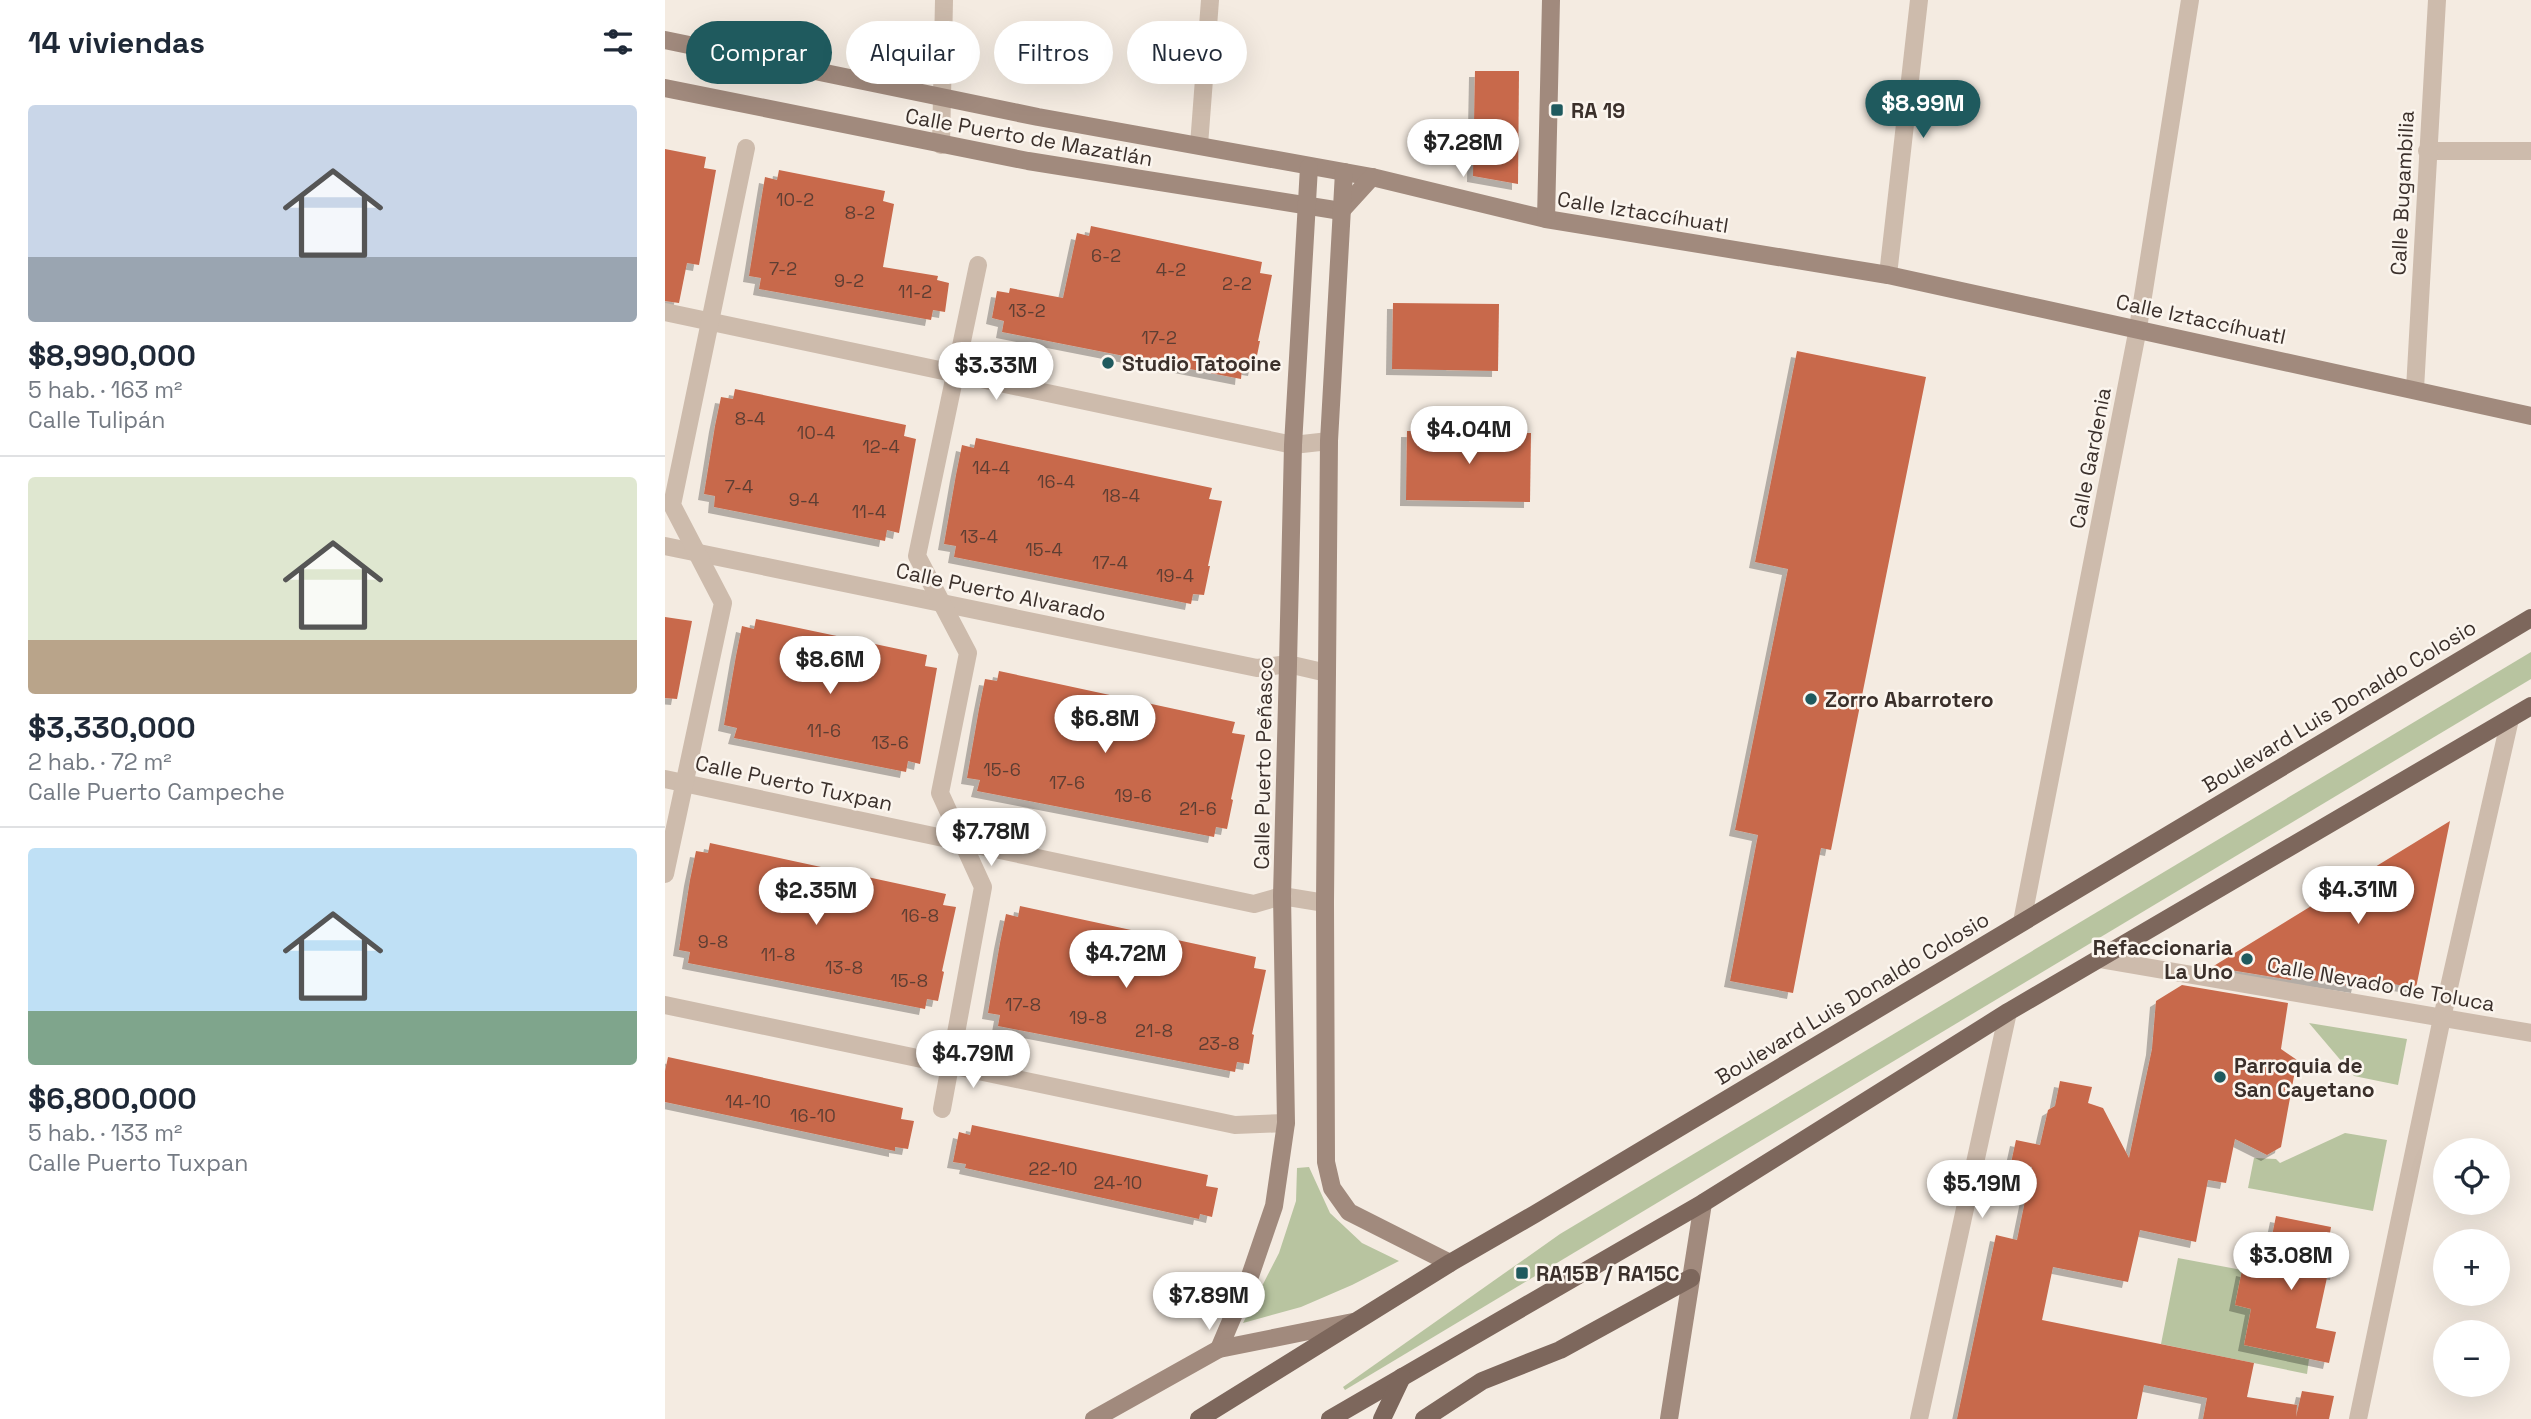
<!DOCTYPE html>
<html lang="es">
<meta charset="utf-8">
<style>
body{margin:0;font-family:"Space Grotesk",sans-serif;background:#f2f2f3;color:#1f2937;height:100vh;display:flex;flex-direction:column;font-size:26px;white-space:nowrap}
*{box-sizing:border-box;margin:0}
p{font-size:23px;color:#747a83}
.icon{flex:none;width:38px;height:38px;fill:none;stroke:currentColor;stroke-width:2;stroke-linecap:round;stroke-linejoin:round}
.map{position:relative;flex:1;overflow:hidden}
.panel{display:flex;flex-direction:column;background:#fff;width:665px}
.panel>*{flex:none}
.guide{position:absolute;left:21px;top:21px;width:665px;height:63px;display:flex;gap:14px}
.buttons{position:absolute;left:1768px;top:1138px;display:grid;gap:14px}
.buttons a{display:grid;place-items:center;width:77px;height:77px;border-radius:50%;background:#fff;box-shadow:0 7px 28px #0002;font-size:35px}
.price{position:absolute;translate:-50% -60px;padding:0 16px;border-radius:24px;background:#fff;color:#222;font-size:23px;line-height:46px;filter:drop-shadow(0 2px 4px #0008)}
.price::after{content:'';position:absolute;left:50%;top:42px;width:21px;height:16px;margin-left:-10px;background:inherit;clip-path:polygon(0 0,100% 0,50% 100%)}
.price.current{background:#1f5a5e;color:#fff}
ul{padding:0;list-style:none}
li{display:grid;align-content:center;gap:14px;height:371px;padding:0 28px}
li+li{border-top:2px solid #e0e1e3}
li span{display:grid;place-items:center;height:217px;border-radius:7px;color:#555}
li>.icon{margin-inline-start:auto}
span .icon{width:126px;height:126px;fill:#fffc;stroke-width:1}
li b{font-size:30px}
h2{display:flex;justify-content:space-between;align-items:center;height:84px;padding:0 28px;font-size:30px}
.pill{padding:0 24px;border-radius:32px;background:#fff;box-shadow:0 7px 28px #0002;font-size:24px;line-height:63px}
.pill.current{background:#1f5a5e;color:#fff}
main{display:flex;flex:1;min-height:0}
.map>svg:first-child{display:block}
</style>
<main>
<section class="panel">
<h2>14 viviendas<svg class="icon" aria-label="filters" viewBox="0 0 24 24"><path d="M4 7h16M4 17h16"/><circle cx="9" cy="7" r="2"/><circle cx="15" cy="17" r="2"/></svg></h2>
<ul>
<li><span style="background:linear-gradient(#c9d6e8 70%,#9aa5b1 0)"><svg class="icon" aria-label="home" viewBox="0 0 24 24"><path d="M3 11l9-7 9 7M6 9v11h12V9"/></svg></span><div><b>$8,990,000</b><p>5 hab. · 163 m²</p><p>Calle Tulipán</p></div></li>
<li><span style="background:linear-gradient(#dfe7d0 75%,#b9a48a 0)"><svg class="icon" aria-label="home" viewBox="0 0 24 24"><path d="M3 11l9-7 9 7M6 9v11h12V9"/></svg></span><div><b>$3,330,000</b><p>2 hab. · 72 m²</p><p>Calle Puerto Campeche</p></div></li>
<li><span style="background:linear-gradient(#bfe0f5 75%,#7fa58c 0)"><svg class="icon" aria-label="home" viewBox="0 0 24 24"><path d="M3 11l9-7 9 7M6 9v11h12V9"/></svg></span><div><b>$6,800,000</b><p>5 hab. · 133 m²</p><p>Calle Puerto Tuxpan</p></div></li>
</ul>
</section>
<div class="map">
<svg width="1866" height="1419" viewBox="0 0 1866 1419">
<defs>
<filter id="shadow"><feDropShadow dx="-6" dy="6" stdDeviation="0" flood-color="#0004"/></filter>
</defs>
<rect width="100%" height="100%" fill="#f4ebe1"/>
<g fill="#b8c4a0">
<polygon points="1866,652 1866,679 680,1390 678,1387 895,1234"/>
<polygon points="1644,1023 1742,1039 1733,1085 1689,1076"/>
<polygon points="1680,1133 1722,1140 1708,1211 1583,1188 1589,1158 1611,1159 1615,1163"/>
<polygon points="644,1167 665,1213 697,1243 734,1261 687,1285 636,1307 578,1323 614,1253 631,1201 632,1168"/>
<polygon points="1513,1258 1577,1270 1570,1305 1586,1309 1579,1345 1644,1359 1642,1374 1496,1344"/>
</g>
<g fill="#c8694b" filter="url(#shadow)">
<polygon points="810,71 854,71 853,184 808,176"/>
<polygon points="0,149 41,157 39,168 51,170 34,265 22,263 14,303 0,301"/>
<polygon points="114,170 220,191 218,201 229,204 218,267 273,276 272,280 284,283 280,312 268,310 266,320 94,289 96,278 84,276 95,207 100,177 112,180"/>
<polygon points="426,226 597,262 595,273 607,275 593,341 595,341 589,370 577,368 576,379 337,332 339,321 327,318 332,291 344,293 345,288 398,298 412,233 424,236"/>
<polygon points="728,303 834,304 833,371 727,369"/>
<polygon points="1132,351 1261,377 1166,850 1156,848 1128,993 1065,981 1093,835 1070,830 1123,569 1090,562"/>
<polygon points="70,389 241,425 239,436 251,439 234,533 222,530 220,541 49,507 50,496 39,494 50,426 56,397 68,399"/>
<polygon points="742,431 866,433 865,502 741,500"/>
<polygon points="311,438 547,488 544,499 557,501 543,566 545,566 539,595 528,594 526,604 289,557 291,546 279,544 291,475 297,445 309,448"/>
<polygon points="0,617 27,621 12,699 0,698"/>
<polygon points="91,619 262,655 260,666 272,668 255,764 243,761 241,772 69,738 72,728 59,725 71,656 77,626 89,629"/>
<polygon points="334,671 570,722 567,733 580,735 566,799 568,800 562,829 551,827 549,837 312,791 315,780 302,778 314,709 320,679 332,681"/>
<polygon points="1785,821 1751,988 1694,978 1692,987 1627,977 1626,980 1547,967"/>
<polygon points="45,843 281,894 278,905 291,907 277,971 279,972 273,1001 262,999 260,1009 23,963 25,952 14,950 25,880 31,851 43,853"/>
<polygon points="355,906 591,957 589,968 601,970 587,1034 589,1035 584,1064 572,1062 570,1072 333,1026 335,1015 323,1013 335,943 341,914 353,917"/>
<polygon points="1517,985 1623,1003 1616,1049 1632,1060 1616,1147 1602,1155 1570,1139 1561,1183 1543,1180 1531,1242 1475,1230 1463,1282 1388,1267 1377,1320 1589,1363 1582,1397 1632,1405 1631,1417 1637,1391 1669,1396 1664,1419 1538,1419 1542,1398 1479,1385 1472,1419 1292,1419 1331,1235 1352,1240 1367,1167 1346,1163 1351,1140 1375,1145 1383,1110 1390,1106 1395,1081 1427,1087 1423,1103 1438,1108 1464,1158 1487,1049 1491,1001"/>
<polygon points="3,1057 238,1108 236,1119 249,1121 243,1149 230,1147 230,1151 0,1102 0,1071"/>
<polygon points="307,1125 543,1175 541,1186 553,1188 547,1217 535,1214 534,1219 300,1168 301,1164 288,1162 294,1132 305,1135"/>
<polygon points="1611,1216 1666,1227 1664,1239 1677,1241 1671,1274 1663,1273 1651,1328 1671,1332 1664,1363 1579,1345 1586,1309 1570,1305 1577,1270 1599,1275"/>
</g>
<g fill="none" stroke-linecap="round" stroke-linejoin="round">
<g stroke="#cdbbac" stroke-width="18">
<polyline points="276,145 279,0"/>
<polyline points="534,145 545,0"/>
<polyline points="1762,151 1866,151"/>
<polyline points="1223,275 1254,0"/>
<polyline points="0,312 628,445 664,441"/>
<polyline points="1750,389 1772,0"/>
<polyline points="0,546 592,668 623,664 662,673"/>
<polyline points="0,779 589,904 617,896 660,903"/>
<polyline points="0,874 58,603 7,505 81,148"/>
<polyline points="1357,922 1473,328 1525,0"/>
<polyline points="1434,959 1866,1033"/>
<polyline points="0,1005 570,1125 621,1123"/>
<polyline points="277,1109 318,887 275,793 303,653 252,556 313,265"/>
<polyline points="1254,1419 1343,1012"/>
<polyline points="1693,1419 1777,1018 1845,719"/>
</g>
<g stroke="#a18a7d" stroke-width="18">
<polyline points="0,40 373,117 707,177 881,219 1223,275 1866,416"/>
<polyline points="0,88 363,161 676,211 707,177"/>
<polyline points="679,172 664,441 660,903 661,1162 667,1188 684,1212 785,1263"/>
<polyline points="881,219 886,0"/>
<polyline points="554,1349 585,1276 609,1206 621,1123 617,896 623,664 628,445 644,167"/>
<polyline points="429,1419 554,1349 688,1322"/>
<polyline points="1004,1419 1038,1203"/>
</g>
<g stroke="#7d675c" stroke-width="18">
<polyline points="534,1419 785,1263 870,1214 1866,618"/>
<polyline points="665,1419 1038,1203 1343,1012 1866,706"/>
<polyline points="717,1419 737,1377"/>
<polyline points="759,1419 817,1381 895,1350 1026,1278"/>
</g>
</g>
<g fill="#1f5a5e" stroke="#fbf5ee" stroke-width="2.5">
<rect x="885" y="103" width="14" height="14" rx="3.5"/>
<circle cx="443" cy="363" r="7"/>
<circle cx="1146" cy="699" r="7"/>
<circle cx="1582" cy="959" r="7"/>
<circle cx="1555" cy="1077" r="7"/>
<rect x="850" y="1266" width="14" height="14" rx="3.5"/>
</g>
<g text-anchor="middle" dominant-baseline="central" stroke-width="5" stroke-linejoin="round" paint-order="stroke">
<g font-size="18" fill="#5e3e33">
<text x="130" y="199">10-2</text>
<text x="195" y="212">8-2</text>
<text x="441" y="255">6-2</text>
<text x="118" y="268">7-2</text>
<text x="506" y="269">4-2</text>
<text x="184" y="280">9-2</text>
<text x="572" y="283">2-2</text>
<text x="250" y="291">11-2</text>
<text x="362" y="310">13-2</text>
<text x="494" y="337">17-2</text>
<text x="85" y="418">8-4</text>
<text x="151" y="432">10-4</text>
<text x="216" y="446">12-4</text>
<text x="326" y="467">14-4</text>
<text x="391" y="481">16-4</text>
<text x="74" y="486">7-4</text>
<text x="456" y="495">18-4</text>
<text x="139" y="499">9-4</text>
<text x="204" y="511">11-4</text>
<text x="314" y="536">13-4</text>
<text x="379" y="549">15-4</text>
<text x="445" y="562">17-4</text>
<text x="510" y="575">19-4</text>
<text x="159" y="730">11-6</text>
<text x="225" y="742">13-6</text>
<text x="337" y="769">15-6</text>
<text x="402" y="782">17-6</text>
<text x="468" y="795">19-6</text>
<text x="533" y="808">21-6</text>
<text x="255" y="915">16-8</text>
<text x="48" y="941">9-8</text>
<text x="113" y="954">11-8</text>
<text x="179" y="967">13-8</text>
<text x="244" y="980">15-8</text>
<text x="358" y="1004">17-8</text>
<text x="423" y="1017">19-8</text>
<text x="489" y="1030">21-8</text>
<text x="554" y="1043">23-8</text>
<text x="83" y="1101">14-10</text>
<text x="148" y="1115">16-10</text>
<text x="388" y="1168">22-10</text>
<text x="453" y="1182">24-10</text>
</g>
<g font-size="21" font-weight="bold" fill="#3b302b" stroke="#fbf5ee" text-anchor="start">
<text x="906" y="110">RA 19</text>
<text x="457" y="363">Studio Tatooine</text>
<text x="1160" y="699">Zorro Abarrotero</text>
<text x="1568" y="947" text-anchor="end">Refaccionaria<tspan x="1568" dy="24">La Uno</tspan></text>
<text x="1569" y="1065">Parroquia de<tspan x="1569" dy="24">San Cayetano</tspan></text>
<text x="871" y="1273">RA15B / RA15C</text>
</g>
<g font-size="21" fill="#3b302b" stroke="#fbf5ee">
<text transform="translate(364 137) rotate(10)">Calle Puerto de Mazatlán</text>
<text transform="translate(1737 193) rotate(-87)">Calle Bugambilia</text>
<text transform="translate(978 212) rotate(9)">Calle Iztaccíhuatl</text>
<text transform="translate(1536 319) rotate(12)">Calle Iztaccíhuatl</text>
<text transform="translate(1425 458) rotate(-79)">Calle Gardenia</text>
<text transform="translate(336 592) rotate(12)">Calle Puerto Alvarado</text>
<text transform="translate(1674 706) rotate(-31)">Boulevard Luis Donaldo Colosio</text>
<text transform="translate(598 763) rotate(-89)">Calle Puerto Peñasco</text>
<text transform="translate(129 783) rotate(12)">Calle Puerto Tuxpan</text>
<text transform="translate(1716 984) rotate(10)">Calle Nevado de Toluca</text>
<text transform="translate(1187 998) rotate(-31)">Boulevard Luis Donaldo Colosio</text>
</g>
</g>
</svg>
<div class="buttons">
<a><svg class="icon" aria-label="locate" viewBox="0 0 24 24"><circle cx="12" cy="12" r="6"/><path d="M12 2v4M12 18v4M2 12h4M18 12h4"/></svg></a>
<a>+</a>
<a>−</a>
</div>
<b class="price current" style="left:1258px;top:140px">$8.99M</b>
<b class="price" style="left:798px;top:179px">$7.28M</b>
<b class="price" style="left:331px;top:402px">$3.33M</b>
<b class="price" style="left:804px;top:466px">$4.04M</b>
<b class="price" style="left:165px;top:696px">$8.6M</b>
<b class="price" style="left:440px;top:755px">$6.8M</b>
<b class="price" style="left:326px;top:868px">$7.78M</b>
<b class="price" style="left:1693px;top:926px">$4.31M</b>
<b class="price" style="left:151px;top:927px">$2.35M</b>
<b class="price" style="left:461px;top:990px">$4.72M</b>
<b class="price" style="left:308px;top:1090px">$4.79M</b>
<b class="price" style="left:1317px;top:1220px">$5.19M</b>
<b class="price" style="left:1626px;top:1292px">$3.08M</b>
<b class="price" style="left:544px;top:1332px">$7.89M</b>
<div class="guide">
<a class="pill current">Comprar</a>
<a class="pill">Alquilar</a>
<a class="pill">Filtros</a>
<a class="pill">Nuevo</a>
</div>
</div>
</main>
